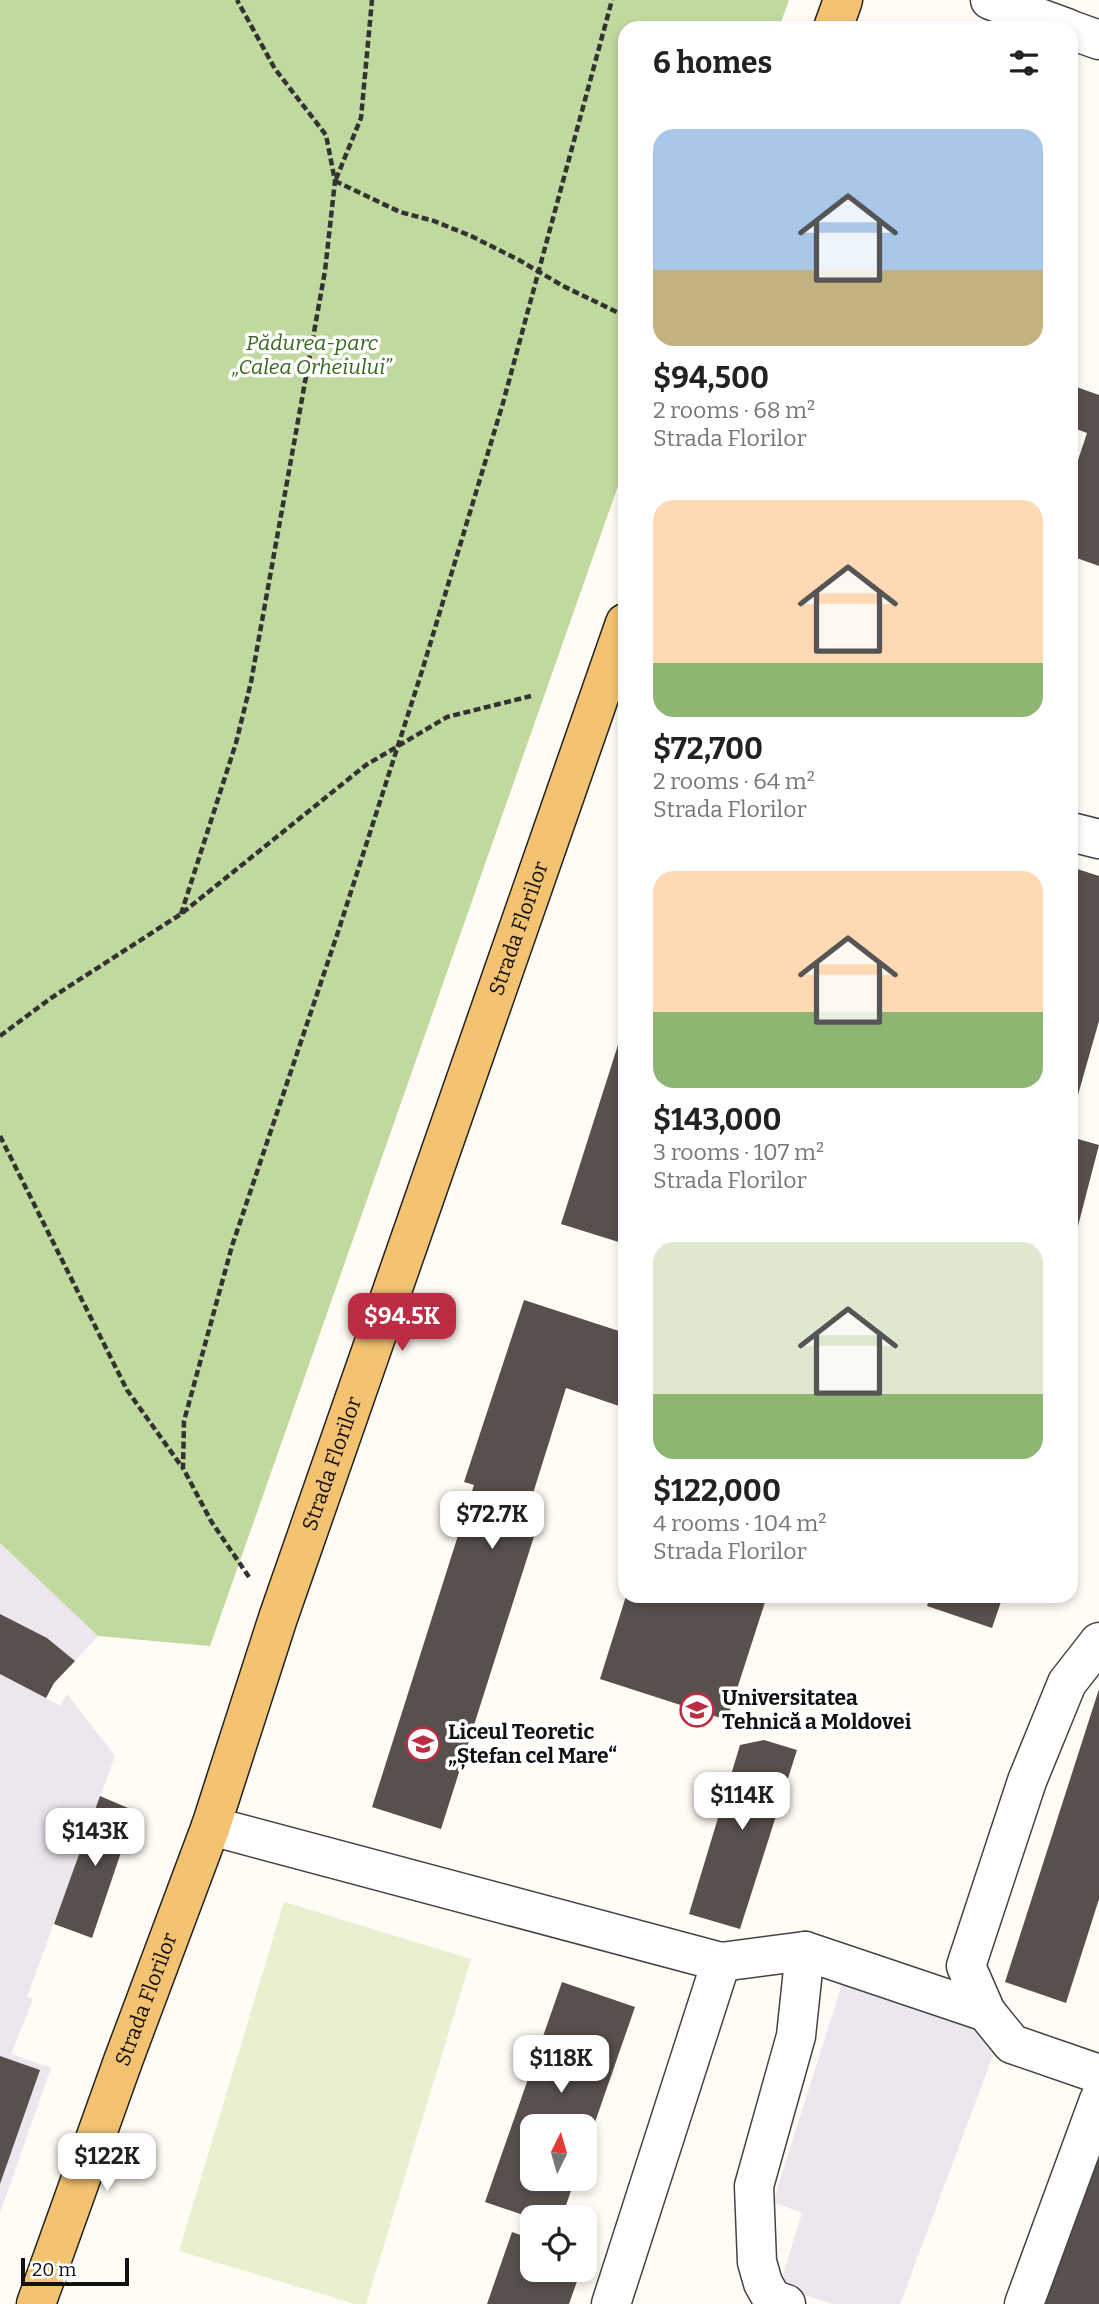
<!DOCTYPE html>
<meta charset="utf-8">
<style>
body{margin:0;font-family:Bitter,serif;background:#f6f6f6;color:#222;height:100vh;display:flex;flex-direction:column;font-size:26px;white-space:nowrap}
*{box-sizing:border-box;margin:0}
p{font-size:23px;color:#767676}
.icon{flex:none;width:38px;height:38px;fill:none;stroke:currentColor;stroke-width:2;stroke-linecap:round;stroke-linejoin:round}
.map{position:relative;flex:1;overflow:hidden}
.details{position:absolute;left:618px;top:21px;width:460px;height:1582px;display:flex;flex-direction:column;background:#fff;border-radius:21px;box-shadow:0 4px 10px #0003}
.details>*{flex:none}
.needle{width:46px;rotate:5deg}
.tools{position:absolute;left:520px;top:2114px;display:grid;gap:14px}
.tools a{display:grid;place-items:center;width:77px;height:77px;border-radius:14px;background:#fff;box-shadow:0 4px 10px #0003;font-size:35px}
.scale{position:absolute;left:21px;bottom:18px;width:108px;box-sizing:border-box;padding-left:7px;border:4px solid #111;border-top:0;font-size:19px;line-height:24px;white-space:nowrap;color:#111;-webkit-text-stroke:5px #fff;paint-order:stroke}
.price{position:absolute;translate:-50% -60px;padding:0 16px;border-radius:14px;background:#fff;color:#222;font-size:23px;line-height:46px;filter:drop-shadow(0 2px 4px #0008)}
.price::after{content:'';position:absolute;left:50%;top:42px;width:21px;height:16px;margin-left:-10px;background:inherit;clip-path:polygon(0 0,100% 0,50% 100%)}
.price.active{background:#bc2d45;color:#fff}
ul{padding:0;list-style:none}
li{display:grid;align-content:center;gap:14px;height:371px;padding:0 35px}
li span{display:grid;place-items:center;height:217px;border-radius:21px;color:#555}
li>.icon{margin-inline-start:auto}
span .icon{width:126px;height:126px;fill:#fffc;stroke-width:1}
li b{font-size:30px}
h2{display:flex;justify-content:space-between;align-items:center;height:84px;padding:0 35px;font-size:30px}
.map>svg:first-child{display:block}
</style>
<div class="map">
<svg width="1099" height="2304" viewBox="0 0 1099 2304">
<rect width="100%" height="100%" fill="#fffbf5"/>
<g fill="#ece6ee">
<polygon points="0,1543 98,1636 54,1683 46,1698 60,1706 67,1694 115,1756 27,1997 33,1999 11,2054 51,2068 0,2213"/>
<polygon points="843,1981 1001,2034 900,2304 833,2304 779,2287 802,2213 773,2202"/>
</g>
<polygon fill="#c0d99e" points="0,0 789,0 779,28 625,28 625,466 210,1646 98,1636 0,1543"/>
<polygon fill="#e9f0d0" points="284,1902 471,1959 366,2304 355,2304 179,2251"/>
<g fill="#59504d">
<polygon points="1071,385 1099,395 1099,566 1071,556 1071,481 1087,433 1071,427"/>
<polygon points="1071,867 1099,876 1099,1021 1072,1116"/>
<polygon points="624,1026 625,1026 625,1244 561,1224"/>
<polygon points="1071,1137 1099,1145 1072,1249 1071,1249"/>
<polygon points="524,1300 625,1333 625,1408 566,1388 530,1503 543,1508 441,1829 372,1807 474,1485 464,1482"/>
<polygon points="626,1596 767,1596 727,1720 600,1679"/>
<polygon points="930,1596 1003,1596 992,1628 927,1606"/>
<polygon points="0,1614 47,1638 75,1661 54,1683 46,1698 0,1674"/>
<polygon points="1099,1689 1099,1899 1066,2003 1005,1982"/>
<polygon points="764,1740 797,1750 740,1929 689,1914 740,1745"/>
<polygon points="100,1796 135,1811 92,1938 54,1924"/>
<polygon points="562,1982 635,2007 585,2151 584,2126 532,2126 532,2179 575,2179 562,2217 532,2218 485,2202"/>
<polygon points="0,2056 40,2070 0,2184"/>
<polygon points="1099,2156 1099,2304 1045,2304"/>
<polygon points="512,2232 532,2239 532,2270 581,2270 569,2304 487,2304"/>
</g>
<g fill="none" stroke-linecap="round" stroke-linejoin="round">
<defs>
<g id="minor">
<polyline points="990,0 1067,28"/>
<polyline points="1071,30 1099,40"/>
<polyline points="1071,832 1099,839"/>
<polyline points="211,1826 721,1962 805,1951 986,2012 1012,2044 1099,2074"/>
<polyline points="986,2012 966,1966 1027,1781 1067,1683 1099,1642"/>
<polyline points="611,2304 721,1962"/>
<polyline points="786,2304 772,2299 763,2283 757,2262 754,2186 796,2036 805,1951"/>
<polyline points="1024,2304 1099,2100"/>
</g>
<g id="major">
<polyline points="833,28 843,0"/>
<path id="s1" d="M36,2304l87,-243 88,-235 67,-208 347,-995"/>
</g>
</defs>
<use href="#minor" stroke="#444" stroke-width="41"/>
<use href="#major" stroke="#222" stroke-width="41"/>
<g stroke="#333" stroke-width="4.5" stroke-dasharray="7 3.5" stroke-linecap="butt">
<polyline points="336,179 361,118 372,0"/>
<polyline points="335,181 400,212 434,221 471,236 519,260 563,286 625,316"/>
<polyline points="181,914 236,743 251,682 325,271 335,181 326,135 275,69 237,0"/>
<polyline points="0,1036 51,998 181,914 366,765 447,717 531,696"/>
<polyline points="0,1136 127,1390 182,1467"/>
<polyline points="249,1577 211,1521 183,1468 184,1421 232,1246 339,929 422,671 503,403 612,0"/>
</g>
<use href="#minor" stroke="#fff" stroke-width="38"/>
<use href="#major" stroke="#f3c371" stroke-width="38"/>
</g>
<defs>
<symbol id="university-ring" viewBox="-11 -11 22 22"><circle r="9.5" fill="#fff" stroke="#bc2d45" stroke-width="1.5"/><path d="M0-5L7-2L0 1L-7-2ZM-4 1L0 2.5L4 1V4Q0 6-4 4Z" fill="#bc2d45"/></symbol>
<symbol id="school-ring" viewBox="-11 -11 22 22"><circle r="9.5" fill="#fff" stroke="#bc2d45" stroke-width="1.5"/><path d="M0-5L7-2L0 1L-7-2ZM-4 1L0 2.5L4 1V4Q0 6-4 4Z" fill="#bc2d45"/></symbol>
</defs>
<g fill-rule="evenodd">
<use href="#university-ring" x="678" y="1691" width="38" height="38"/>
<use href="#school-ring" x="404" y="1725" width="38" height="38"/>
</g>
<g text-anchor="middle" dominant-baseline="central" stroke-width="7" stroke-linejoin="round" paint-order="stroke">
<g font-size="21" font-style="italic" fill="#396722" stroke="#fff">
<text x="312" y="343">Pădurea-parc<tspan x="312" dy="24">„Calea Orheiului”</tspan></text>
</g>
<g font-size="21" fill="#111" stroke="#fff">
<text stroke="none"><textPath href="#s1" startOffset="1458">Strada Florilor</textPath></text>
<text stroke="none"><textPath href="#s1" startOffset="891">Strada Florilor</textPath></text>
<text stroke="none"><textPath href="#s1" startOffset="324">Strada Florilor</textPath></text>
</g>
<g font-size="21" font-weight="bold" fill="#111" stroke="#fff" text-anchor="start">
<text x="722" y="1698">Universitatea<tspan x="722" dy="24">Tehnică a Moldovei</tspan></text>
<text x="448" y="1732">Liceul Teoretic<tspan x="448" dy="24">„Ștefan cel Mare“</tspan></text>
</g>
</g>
</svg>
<div class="tools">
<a><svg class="needle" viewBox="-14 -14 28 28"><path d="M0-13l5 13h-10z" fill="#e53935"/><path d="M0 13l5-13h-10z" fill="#767676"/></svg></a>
<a><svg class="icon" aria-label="locate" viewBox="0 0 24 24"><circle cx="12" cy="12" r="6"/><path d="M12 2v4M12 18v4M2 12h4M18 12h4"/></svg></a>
</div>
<div class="scale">20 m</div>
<b class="price active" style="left:402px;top:1353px">$94.5K</b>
<b class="price" style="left:492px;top:1551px">$72.7K</b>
<b class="price" style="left:742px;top:1832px">$114K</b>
<b class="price" style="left:95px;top:1868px">$143K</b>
<b class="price" style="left:561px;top:2095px">$118K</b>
<b class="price" style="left:107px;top:2193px">$122K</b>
<section class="details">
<h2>6 homes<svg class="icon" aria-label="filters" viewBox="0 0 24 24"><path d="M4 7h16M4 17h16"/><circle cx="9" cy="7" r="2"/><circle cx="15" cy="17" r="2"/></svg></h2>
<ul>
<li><span style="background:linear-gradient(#a9c7e8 65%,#c2b280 0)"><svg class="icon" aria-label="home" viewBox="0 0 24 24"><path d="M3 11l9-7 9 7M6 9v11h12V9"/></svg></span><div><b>$94,500</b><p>2 rooms · 68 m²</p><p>Strada Florilor</p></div></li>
<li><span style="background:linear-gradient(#ffd9b3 75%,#8fb573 0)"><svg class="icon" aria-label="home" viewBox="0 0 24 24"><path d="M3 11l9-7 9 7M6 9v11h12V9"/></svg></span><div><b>$72,700</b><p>2 rooms · 64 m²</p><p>Strada Florilor</p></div></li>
<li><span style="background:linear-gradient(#ffd9b3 65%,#8fb573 0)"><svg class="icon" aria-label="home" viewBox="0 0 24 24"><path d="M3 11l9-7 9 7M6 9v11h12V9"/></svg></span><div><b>$143,000</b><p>3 rooms · 107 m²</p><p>Strada Florilor</p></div></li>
<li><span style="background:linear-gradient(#dfe7d0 70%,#8fb573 0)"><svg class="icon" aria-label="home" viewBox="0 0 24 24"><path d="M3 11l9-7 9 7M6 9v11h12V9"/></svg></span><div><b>$122,000</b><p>4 rooms · 104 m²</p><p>Strada Florilor</p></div></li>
</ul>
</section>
</div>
